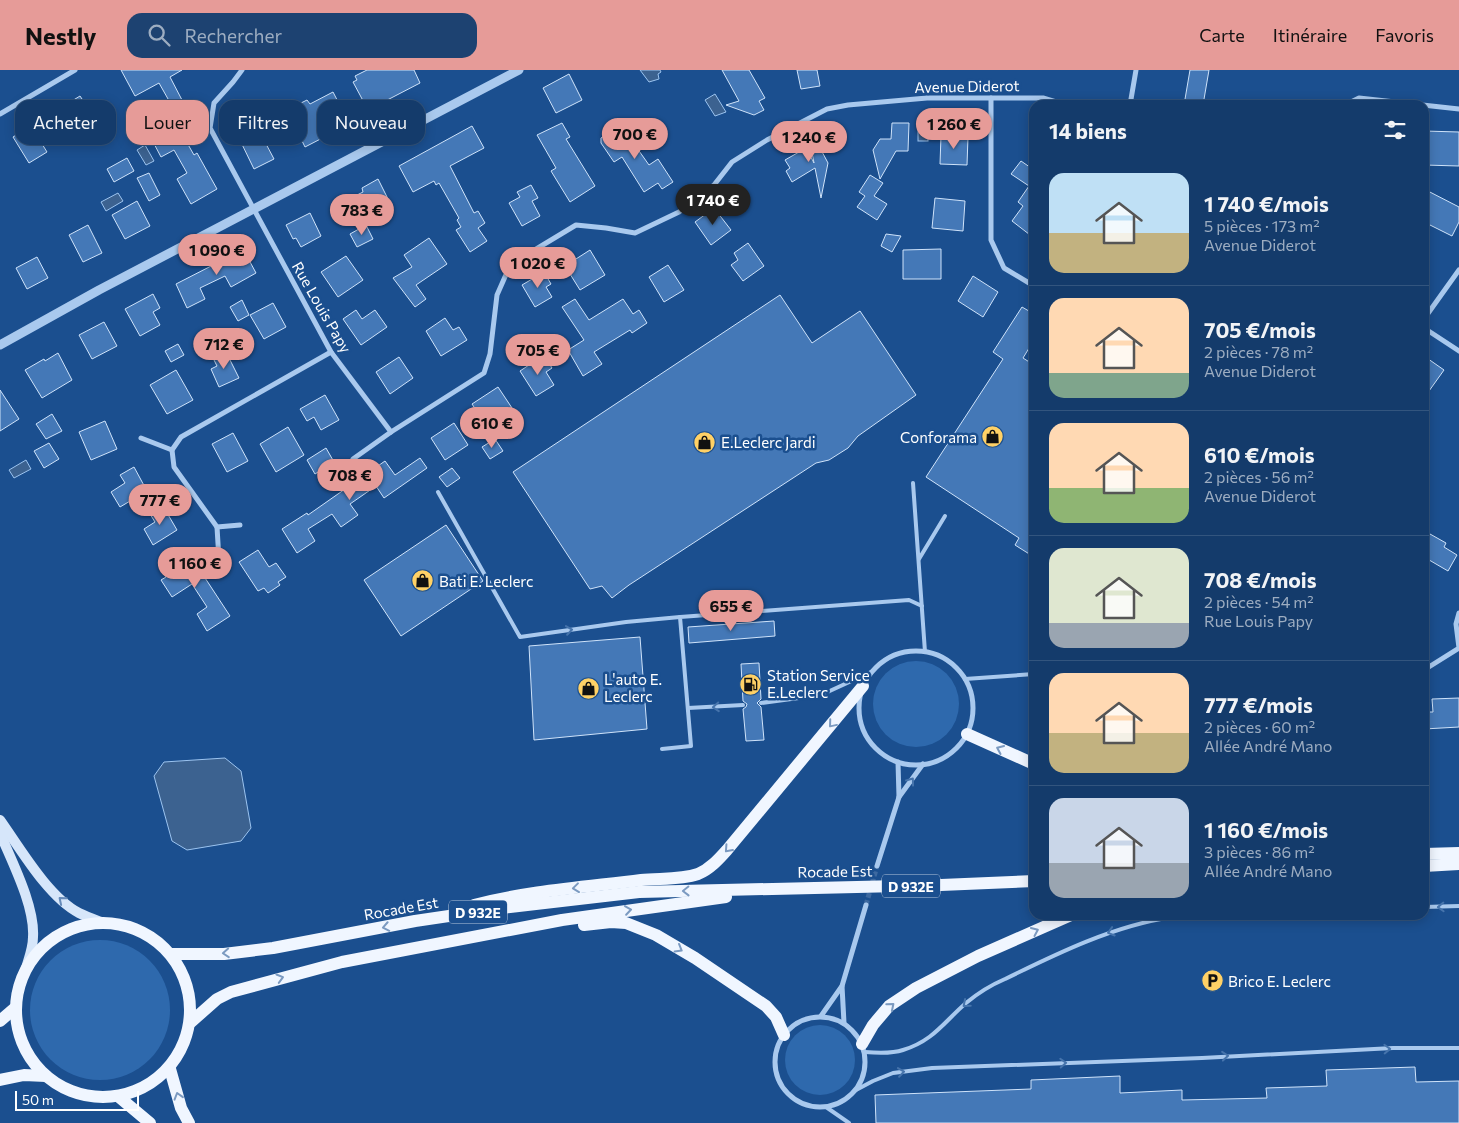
<!DOCTYPE html>
<html lang="fr">
<meta charset="utf-8">
<style>
body{margin:0;font-family:Commissioner,sans-serif;background:#1d4271;color:#f1f3f6;height:100vh;display:flex;flex-direction:column;font-size:19px;white-space:nowrap}
*{box-sizing:border-box;margin:0}
p{font-size:16px;color:#9dadc1}
.icon{flex:none;width:28px;height:28px;fill:none;stroke:currentColor;stroke-width:2;stroke-linecap:round;stroke-linejoin:round}
.map{position:relative;flex:1;overflow:hidden}
.details{position:absolute;left:1029px;top:30px;width:400px;height:820px;display:flex;flex-direction:column;background:#143b6b;border-radius:15px;box-shadow:0 2px 12px #0003,0 0 0 1px #33557e}
.details>*{flex:none}
.top-card{position:absolute;left:15px;top:30px;width:475px;height:45px;display:flex;gap:10px}
.scale{position:absolute;left:15px;bottom:12px;width:124px;box-sizing:border-box;padding-left:5px;border:2px solid #fff;border-top:0;font-size:14px;line-height:18px;white-space:nowrap;color:#fff;-webkit-text-stroke:4px #1b4f8f;paint-order:stroke}
.price{position:absolute;translate:-50% -42px;padding:0 11px;border-radius:18px;background:#e69b98;color:#111;font-size:16px;line-height:32px;filter:drop-shadow(0 1px 2px #0008)}
.price::after{content:'';position:absolute;left:50%;top:30px;width:15px;height:11px;margin-left:-8px;background:inherit;clip-path:polygon(0 0,100% 0,50% 100%)}
.price.selected{background:#222;color:#fff}
ul{padding:0;list-style:none}
li{display:flex;align-items:center;gap:15px;height:125px;padding:0 20px}
li+li{border-top:1px solid #33557e}
li span{display:grid;place-items:center;flex:none;width:140px;height:100px;border-radius:15px;color:#555}
li>.icon{margin-inline-start:auto}
span .icon{width:60px;height:60px;fill:#fffc;stroke-width:1}
li b{font-size:21px}
h2{display:flex;justify-content:space-between;align-items:center;height:60px;padding:0 20px;font-size:21px}
.pill{padding:0 18px;border-radius:15px;background:#143b6b;box-shadow:0 2px 12px #0003,0 0 0 1px #33557e;font-size:18px;line-height:45px}
.pill.selected{background:#e69b98;color:#111}
header{display:flex;align-items:center;gap:30px;box-sizing:border-box;height:70px;padding:0 25px;background:#e69b98;color:#111}
header strong{font-size:24px}
nav{display:flex;gap:28px;margin-inline-start:auto;font-size:18px}
.search{width:350px;height:45px;background:#1d4271;display:flex;align-items:center;gap:12px;box-sizing:border-box;padding:0 18px;border-radius:15px;color:#9dadc1;font-size:19px}
.map>svg:first-child{display:block}
</style>
<header>
<strong>Nestly</strong>
<div class="search"><svg class="icon" aria-label="search" viewBox="0 0 24 24"><circle cx="10" cy="10" r="6"/><path d="M15 15l6 6"/></svg>Rechercher</div>
<nav><a>Carte</a><a>Itinéraire</a><a>Favoris</a></nav>
</header>
<div class="map">
<svg width="1459" height="1053" viewBox="0 0 1459 1053">
<rect width="100%" height="100%" fill="#1b4f8f"/>
<g fill="#2e69ad">
<circle cx="916" cy="634" r="43"/>
<circle cx="100" cy="940" r="70"/>
<circle cx="820" cy="990" r="35"/>
</g>
<g fill="#3c6290" stroke="#9cc4f0">
<polygon points="640,0 660,0 661,2 658,4 659,9 649,12"/>
<polygon points="715,24 726,42 715,46 705,30"/>
<rect x="918" y="53" width="10" height="18"/>
<polygon points="145,75 154,91 146,95 137,80"/>
<polygon points="118,123 123,131 106,141 101,132"/>
<polygon points="26,390 31,399 14,408 9,400"/>
<polygon points="225,688 241,701 251,758 241,771 187,780 172,771 154,706 164,692"/>
</g>
<g fill="#4478b7" stroke="#cfe3fa">
<polygon points="121,0 182,0 170,7 182,30 172,36 159,13 135,26"/>
<polygon points="367,0 414,0 420,13 368,40 353,12 357,10 355,6"/>
<polygon points="722,0 749,0 765,28 759,31 764,40 754,45 726,35 739,31"/>
<polygon points="797,0 817,0 820,16 801,19"/>
<polygon points="1190,0 1209,0 1203,35 1184,35"/>
<polygon points="569,4 582,30 556,43 543,18"/>
<polygon points="333,22 348,51 333,59 334,62 305,77 287,40 307,30 310,34"/>
<polygon points="80,26 88,38 81,42 89,55 71,66 63,54 39,69 47,82 29,93 13,67"/>
<polygon points="177,33 187,52 178,57 194,85 197,83 217,119 191,134 177,109 187,103 174,80 161,87 151,68 144,72 136,55"/>
<polygon points="263,49 273,68 265,72 274,89 254,99 236,62"/>
<polygon points="562,53 570,67 566,69 595,116 570,132 551,101 556,98 537,65"/>
<polygon points="892,53 909,53 908,81 896,81 880,109 873,80 880,69 891,69"/>
<polygon points="620,54 649,95 658,89 673,112 662,119 658,113 644,122 622,87 614,92 601,73 601,68"/>
<polygon points="472,56 484,78 450,96 474,143 478,141 485,153 478,158 487,171 470,182 456,160 461,157 457,150 459,148 439,113 436,115 434,111 413,122 399,96"/>
<polygon points="808,61 811,61 828,93 821,128 815,98 792,112 786,101 790,98 785,90 806,78 814,93"/>
<polygon points="1424,61 1459,62 1459,96 1424,95"/>
<polygon points="941,66 968,67 967,95 940,94"/>
<polygon points="127,88 134,101 114,112 107,99"/>
<polygon points="1021,91 1034,100 1034,168 1012,151 1023,136 1018,132 1029,116 1011,104"/>
<polygon points="149,103 160,125 149,131 137,108"/>
<polygon points="870,105 883,113 874,126 887,134 877,150 857,137 865,126 859,122"/>
<polygon points="378,109 390,133 365,146 355,126 363,122 362,118"/>
<polygon points="531,115 538,128 532,131 540,146 522,156 509,133 520,127 517,122"/>
<polygon points="1424,119 1459,137 1459,152 1452,166 1424,152"/>
<polygon points="935,128 965,131 963,161 932,158"/>
<polygon points="137,131 150,156 125,169 112,145"/>
<polygon points="714,138 731,160 711,175 695,152"/>
<polygon points="310,143 321,166 301,177 296,168 293,169 286,155"/>
<polygon points="88,155 102,183 83,192 69,165"/>
<polygon points="366,155 373,169 357,177 350,164"/>
<polygon points="886,164 901,166 892,182 881,176"/>
<polygon points="429,168 447,194 416,215 426,229 415,237 393,208 412,197 404,185"/>
<polygon points="748,173 764,196 743,211 731,195 738,190 734,183"/>
<polygon points="242,177 256,203 231,217 225,206 200,218 205,229 187,238 176,214 217,193 216,192"/>
<polygon points="941,179 941,209 903,209 903,180"/>
<polygon points="590,180 605,205 580,220 565,196"/>
<polygon points="346,186 363,210 338,227 321,202"/>
<polygon points="37,187 48,208 27,219 16,198"/>
<polygon points="668,195 684,220 664,232 649,207"/>
<polygon points="544,202 551,214 546,217 552,227 535,237 522,215"/>
<polygon points="973,206 998,222 983,247 958,231"/>
<polygon points="153,224 160,238 153,242 160,255 140,266 125,239"/>
<polygon points="780,225 812,273 860,241 916,325 858,366 848,378 829,390 816,393 629,515 612,528 602,516 590,519 513,402"/>
<polygon points="575,229 589,250 623,229 633,244 639,240 647,253 632,263 630,260 594,282 602,294 583,306 568,280 584,270 562,237"/>
<polygon points="242,230 249,245 238,251 230,237"/>
<polygon points="273,233 286,257 264,269 250,245"/>
<polygon points="1022,237 1034,244 1034,270 1023,288 1034,295 1034,487 1015,475 1019,468 926,407 1003,289 993,282"/>
<polygon points="356,240 362,249 375,240 387,257 361,275 343,249"/>
<polygon points="445,248 453,260 459,257 467,270 441,286 426,261"/>
<polygon points="104,252 117,276 92,289 79,265"/>
<polygon points="178,274 184,285 171,292 165,281"/>
<polygon points="226,282 239,308 219,317 211,299 217,296 213,288"/>
<polygon points="58,283 72,310 42,328 25,300 44,289 45,291"/>
<polygon points="544,285 552,298 546,302 554,315 536,326 520,301"/>
<polygon points="1424,286 1444,300 1424,328"/>
<polygon points="399,287 413,308 390,324 376,302"/>
<polygon points="176,300 193,330 167,344 150,315"/>
<polygon points="498,317 514,341 488,358 472,334"/>
<polygon points="0,320 19,349 0,361"/>
<polygon points="325,325 339,350 321,360 314,347 307,351 300,339"/>
<polygon points="52,344 62,361 46,369 36,354"/>
<polygon points="105,351 117,379 91,390 79,362"/>
<polygon points="454,353 468,375 445,390 431,368"/>
<polygon points="288,357 304,385 276,402 260,374"/>
<polygon points="233,363 248,391 227,402 212,374"/>
<polygon points="495,369 503,381 490,389 482,377"/>
<polygon points="49,373 59,389 44,398 34,381"/>
<polygon points="326,378 334,392 315,404 307,390"/>
<polygon points="420,388 427,398 384,428 376,416 350,434 358,445 341,457 332,444 308,459 315,471 297,483 282,459 307,443 308,445 385,391 395,405"/>
<polygon points="134,397 147,421 120,437 111,422 125,413 120,405"/>
<polygon points="452,398 460,408 447,417 439,407"/>
<polygon points="163,436 177,460 153,475 144,459 155,452 150,444"/>
<polygon points="446,455 483,511 401,566 364,510"/>
<polygon points="1430,464 1446,473 1444,477 1457,485 1448,501 1424,487 1424,474"/>
<polygon points="258,480 269,497 276,493 286,507 278,512 280,515 268,523 264,518 258,521 239,492"/>
<polygon points="188,482 230,546 207,561 197,544 207,537 192,514 172,527 161,510 166,507 161,500"/>
<polygon points="774,551 775,566 689,573 688,557"/>
<polygon points="640,567 647,659 534,670 529,576"/>
<polygon points="759,593 761,629 757,633 761,637 764,670 746,671 743,639 746,637 747,634 743,631 741,594"/>
<polygon points="1459,628 1459,657 1424,659 1424,642 1433,642 1432,629"/>
<polygon points="1415,997 1416,1012 1459,1011 1459,1053 876,1053 875,1025 1031,1019 1031,1010 1120,1006 1120,1023 1182,1020 1182,1030 1267,1028 1266,1018 1327,1016 1326,1000"/>
</g>
<g fill="none" stroke-linecap="round" stroke-linejoin="round">
<polyline stroke="#3d69a0" stroke-width="5" stroke-dasharray="5 2.5" stroke-linecap="butt" points="866,835 877,796"/>
<g stroke="#a9c9ee" stroke-width="4">
<polyline points="913,413 925,582"/>
<polyline points="438,422 520,567 626,552 680,547"/>
<polyline points="919,489 945,446"/>
<polyline points="965,609 1034,604"/>
<polyline points="761,633 821,625 871,602"/>
<polyline points="688,638 743,635"/>
<polyline points="662,679 691,676 680,547 909,530 922,536"/>
<polyline points="1424,837 1459,836"/>
<path d="M865,982c12,1 26,2 38,-2 30,-9 41,-28 63,-47 12,-10 25,-18 39,-24 53,-26 108,-53 167,-62 24,-4 49,-1 73,-2"/>
<polyline points="856,1020 873,1011 893,1003 932,998 1202,988 1393,978 1459,978"/>
<polyline points="826,1037 849,1053"/>
</g>
<g stroke="#a9c9ee" stroke-width="5">
<polyline points="242,0 233,12 214,33 210,58 331,282 391,362"/>
<polyline points="991,28 991,170 1004,198 1034,216"/>
<polyline points="1130,35 1136,0"/>
<polyline points="1345,35 1359,28 1459,39"/>
<polyline points="0,44 75,0"/>
<polyline points="1424,249 1459,200"/>
<polyline points="1424,258 1459,281"/>
<polyline points="141,368 172,380"/>
<polyline points="353,389 391,362 484,303 490,284 497,225 508,200 523,187 576,155 606,158 635,163 679,142 714,115 732,92 767,70 827,39 848,35 927,28 1043,28 1066,35"/>
<polyline points="240,455 217,457 174,397 172,380 181,367 331,282"/>
<polyline points="217,457 219,490"/>
<circle cx="916" cy="638" r="57"/>
<polyline points="1424,600 1459,578 1456,554 1459,543"/>
<polyline points="899,727 923,694"/>
<polyline points="877,796 899,727 898,692"/>
<polyline points="842,916 844,953"/>
<polyline points="821,946 842,916 866,835"/>
<circle cx="820" cy="992" r="45"/>
</g>
<polyline stroke="#a9c9ee" stroke-width="9" points="0,275 99,220 519,0"/>
<g stroke="#d6e6fa" stroke-width="10">
<path d="M0,750c20,28 48,77 79,93 8,4 17,7 25,10"/>
<path d="M0,763c12,29 35,73 33,104 0,11 -4,21 -7,31"/>
</g>
<g stroke="#f0f6ff" stroke-width="12">
<polyline points="967,664 1034,694"/>
<polyline points="1424,784 1459,783"/>
<polyline points="1424,796 1459,794"/>
<path d="M474,835c54,-14 111,-18 167,-25 18,-2 39,0 57,-6 12,-5 21,-15 29,-24l136,-164"/>
<circle cx="103" cy="940" r="87"/>
<polyline points="584,855 611,852 626,853 656,865 695,888 766,936 776,947 784,965"/>
<polyline points="171,884 224,884 273,878 415,851 510,837 639,822 941,815 1034,811"/>
<polyline points="0,951 15,938"/>
<polyline points="191,952 217,929 231,922 342,892 562,850 726,827"/>
<polyline points="862,974 873,955 889,936 916,918 978,886 1071,845"/>
<polyline points="170,999 181,1038 189,1053"/>
<polyline points="0,1010 24,1005 46,1006"/>
<polyline points="119,1027 150,1053"/>
</g>
</g>
<defs><path id="oneway-chevron" d="M-2-3.5L2.5 0L-2 3.5" fill="none" stroke-width="1.6" stroke-linecap="round" stroke-linejoin="round" transform="scale(1.25)"/></defs>
<g stroke="#4674ac">
<use href="#oneway-chevron" transform="translate(569 560) rotate(-8)"/>
<use href="#oneway-chevron" transform="translate(716 637) rotate(176)"/>
<use href="#oneway-chevron" transform="translate(911 711) rotate(-54)"/>
<use href="#oneway-chevron" transform="translate(1441 837) rotate(178)"/>
<use href="#oneway-chevron" transform="translate(1111 862) rotate(163)"/>
<use href="#oneway-chevron" transform="translate(966 934) rotate(140)"/>
<use href="#oneway-chevron" transform="translate(1387 979) rotate(-2)"/>
<use href="#oneway-chevron" transform="translate(1225 986) rotate(-5)"/>
<use href="#oneway-chevron" transform="translate(1063 993) rotate(-3)"/>
<use href="#oneway-chevron" transform="translate(901 1002) rotate(-8)"/>
</g>
<g stroke="#7b9ac1">
<use href="#oneway-chevron" transform="translate(832 654) rotate(130)"/>
<use href="#oneway-chevron" transform="translate(1000 679) rotate(-156)"/>
<use href="#oneway-chevron" transform="translate(728 779) rotate(132)"/>
<use href="#oneway-chevron" transform="translate(576 818) rotate(173)"/>
<use href="#oneway-chevron" transform="translate(686 821) rotate(179)"/>
<use href="#oneway-chevron" transform="translate(628 840) rotate(-8)"/>
<use href="#oneway-chevron" transform="translate(386 857) rotate(169)"/>
<use href="#oneway-chevron" transform="translate(1035 861) rotate(-24)"/>
<use href="#oneway-chevron" transform="translate(679 879) rotate(30)"/>
<use href="#oneway-chevron" transform="translate(226 883) rotate(176)"/>
<use href="#oneway-chevron" transform="translate(280 908) rotate(-16)"/>
<use href="#oneway-chevron" transform="translate(891 936) rotate(-40)"/>
<use href="#oneway-chevron" transform="translate(178 1026) rotate(-107)"/>
</g>
<use stroke="#668bba" href="#oneway-chevron" transform="translate(62 830) rotate(-140)"/>
<defs>
<symbol id="shop-disc" viewBox="-11 -11 22 22"><circle r="9.5" fill="#ffd166" stroke="#1b4f8f"/><path d="M-5-2.5h2.3a2.7 3.5 0 0 1 5.4 0H5L5.5 6h-11ZM-1.5-2.5h3a1.5 2.3 0 0 0-3 0Z" fill="#111"/></symbol>
<symbol id="fuel-disc" viewBox="-11 -11 22 22"><circle r="9.5" fill="#ffd166" stroke="#1b4f8f"/><path d="M-5.5-6h7V0h2V4h1.3V-2.5L3-4.5l.8-.8L6-3V5H2.5V1h-1V6h-7ZM-4.2-4.7v3.2H.2V-4.7Z" fill="#111"/></symbol>
<symbol id="parking-disc" viewBox="-11 -11 22 22"><circle r="9.5" fill="#ffd166" stroke="#1b4f8f"/><path d="M-3.5-5.5H1a3.5 3.5 0 0 1 0 7H-1V5.5H-3.5ZM-1-3.4V-.6H.8a1.4 1.4 0 0 0 0-2.8Z" fill="#111"/></symbol>
</defs>
<g fill-rule="evenodd">
<use href="#shop-disc" x="980" y="354" width="25" height="25"/>
<use href="#shop-disc" x="692" y="360" width="25" height="25"/>
<use href="#shop-disc" x="410" y="498" width="25" height="25"/>
<use href="#fuel-disc" x="738" y="602" width="25" height="25"/>
<use href="#shop-disc" x="576" y="606" width="25" height="25"/>
<use href="#parking-disc" x="1200" y="898" width="25" height="25"/>
</g>
<g text-anchor="middle" dominant-baseline="central" stroke-width="5" stroke-linejoin="round" paint-order="stroke">
<g fill="#1b4f8f" stroke="#bbcadd" stroke-width="1">
<rect x="882" y="804.5" width="58" height="23" rx="4"/>
<rect x="449" y="830.5" width="58" height="23" rx="4"/>
</g>
<g font-size="14" font-weight="bold" fill="#fff">
<text x="911" y="816">D 932E</text>
<text x="478" y="842">D 932E</text>
</g>
<g font-size="15" fill="#fff" stroke="#1b4f8f">
<text transform="translate(967 16) rotate(-1)">Avenue Diderot</text>
<text transform="translate(322 237) rotate(60)">Rue Louis Papy</text>
<text transform="translate(835 801) rotate(-1)">Rocade Est</text>
<text transform="translate(401 838) rotate(-10)">Rocade Est</text>
</g>
<g font-size="15" fill="#fff" stroke="#1b4f8f" text-anchor="start">
<text x="977" y="367" text-anchor="end">Conforama</text>
<text x="721" y="372">E.Leclerc Jardi</text>
<text x="439" y="511">Bati E. Leclerc</text>
<text x="767" y="605">Station Service<tspan x="767" dy="17">E.Leclerc</tspan></text>
<text x="604" y="609">L'auto E.<tspan x="604" dy="17">Leclerc</tspan></text>
<text x="1228" y="911">Brico E. Leclerc</text>
</g>
</g>
</svg>
<div class="scale">50 m</div>
<b class="price" style="left:954px;top:80px">1 260 €</b>
<b class="price" style="left:635px;top:90px">700 €</b>
<b class="price" style="left:809px;top:93px">1 240 €</b>
<b class="price selected" style="left:713px;top:156px">1 740 €</b>
<b class="price" style="left:362px;top:166px">783 €</b>
<b class="price" style="left:217px;top:206px">1 090 €</b>
<b class="price" style="left:538px;top:219px">1 020 €</b>
<b class="price" style="left:224px;top:300px">712 €</b>
<b class="price" style="left:538px;top:306px">705 €</b>
<b class="price" style="left:492px;top:379px">610 €</b>
<b class="price" style="left:350px;top:431px">708 €</b>
<b class="price" style="left:160px;top:456px">777 €</b>
<b class="price" style="left:195px;top:519px">1 160 €</b>
<b class="price" style="left:731px;top:562px">655 €</b>
<div class="top-card">
<a class="pill">Acheter</a>
<a class="pill selected">Louer</a>
<a class="pill">Filtres</a>
<a class="pill">Nouveau</a>
</div>
<section class="details">
<h2>14 biens<svg class="icon" aria-label="filters" viewBox="0 0 24 24"><path d="M4 7h16M4 17h16"/><circle cx="9" cy="7" r="2"/><circle cx="15" cy="17" r="2"/></svg></h2>
<ul>
<li><span style="background:linear-gradient(#bfe0f5 60%,#c2b280 0)"><svg class="icon" aria-label="home" viewBox="0 0 24 24"><path d="M3 11l9-7 9 7M6 9v11h12V9"/></svg></span><div><b>1 740 €/mois</b><p>5 pièces · 173 m²</p><p>Avenue Diderot</p></div></li>
<li><span style="background:linear-gradient(#ffd9b3 75%,#7fa58c 0)"><svg class="icon" aria-label="home" viewBox="0 0 24 24"><path d="M3 11l9-7 9 7M6 9v11h12V9"/></svg></span><div><b>705 €/mois</b><p>2 pièces · 78 m²</p><p>Avenue Diderot</p></div></li>
<li><span style="background:linear-gradient(#ffd9b3 65%,#8fb573 0)"><svg class="icon" aria-label="home" viewBox="0 0 24 24"><path d="M3 11l9-7 9 7M6 9v11h12V9"/></svg></span><div><b>610 €/mois</b><p>2 pièces · 56 m²</p><p>Avenue Diderot</p></div></li>
<li><span style="background:linear-gradient(#dfe7d0 75%,#9aa5b1 0)"><svg class="icon" aria-label="home" viewBox="0 0 24 24"><path d="M3 11l9-7 9 7M6 9v11h12V9"/></svg></span><div><b>708 €/mois</b><p>2 pièces · 54 m²</p><p>Rue Louis Papy</p></div></li>
<li><span style="background:linear-gradient(#ffd9b3 60%,#c2b280 0)"><svg class="icon" aria-label="home" viewBox="0 0 24 24"><path d="M3 11l9-7 9 7M6 9v11h12V9"/></svg></span><div><b>777 €/mois</b><p>2 pièces · 60 m²</p><p>Allée André Mano</p></div></li>
<li><span style="background:linear-gradient(#c9d6e8 65%,#9aa5b1 0)"><svg class="icon" aria-label="home" viewBox="0 0 24 24"><path d="M3 11l9-7 9 7M6 9v11h12V9"/></svg></span><div><b>1 160 €/mois</b><p>3 pièces · 86 m²</p><p>Allée André Mano</p></div></li>
</ul>
</section>
</div>
